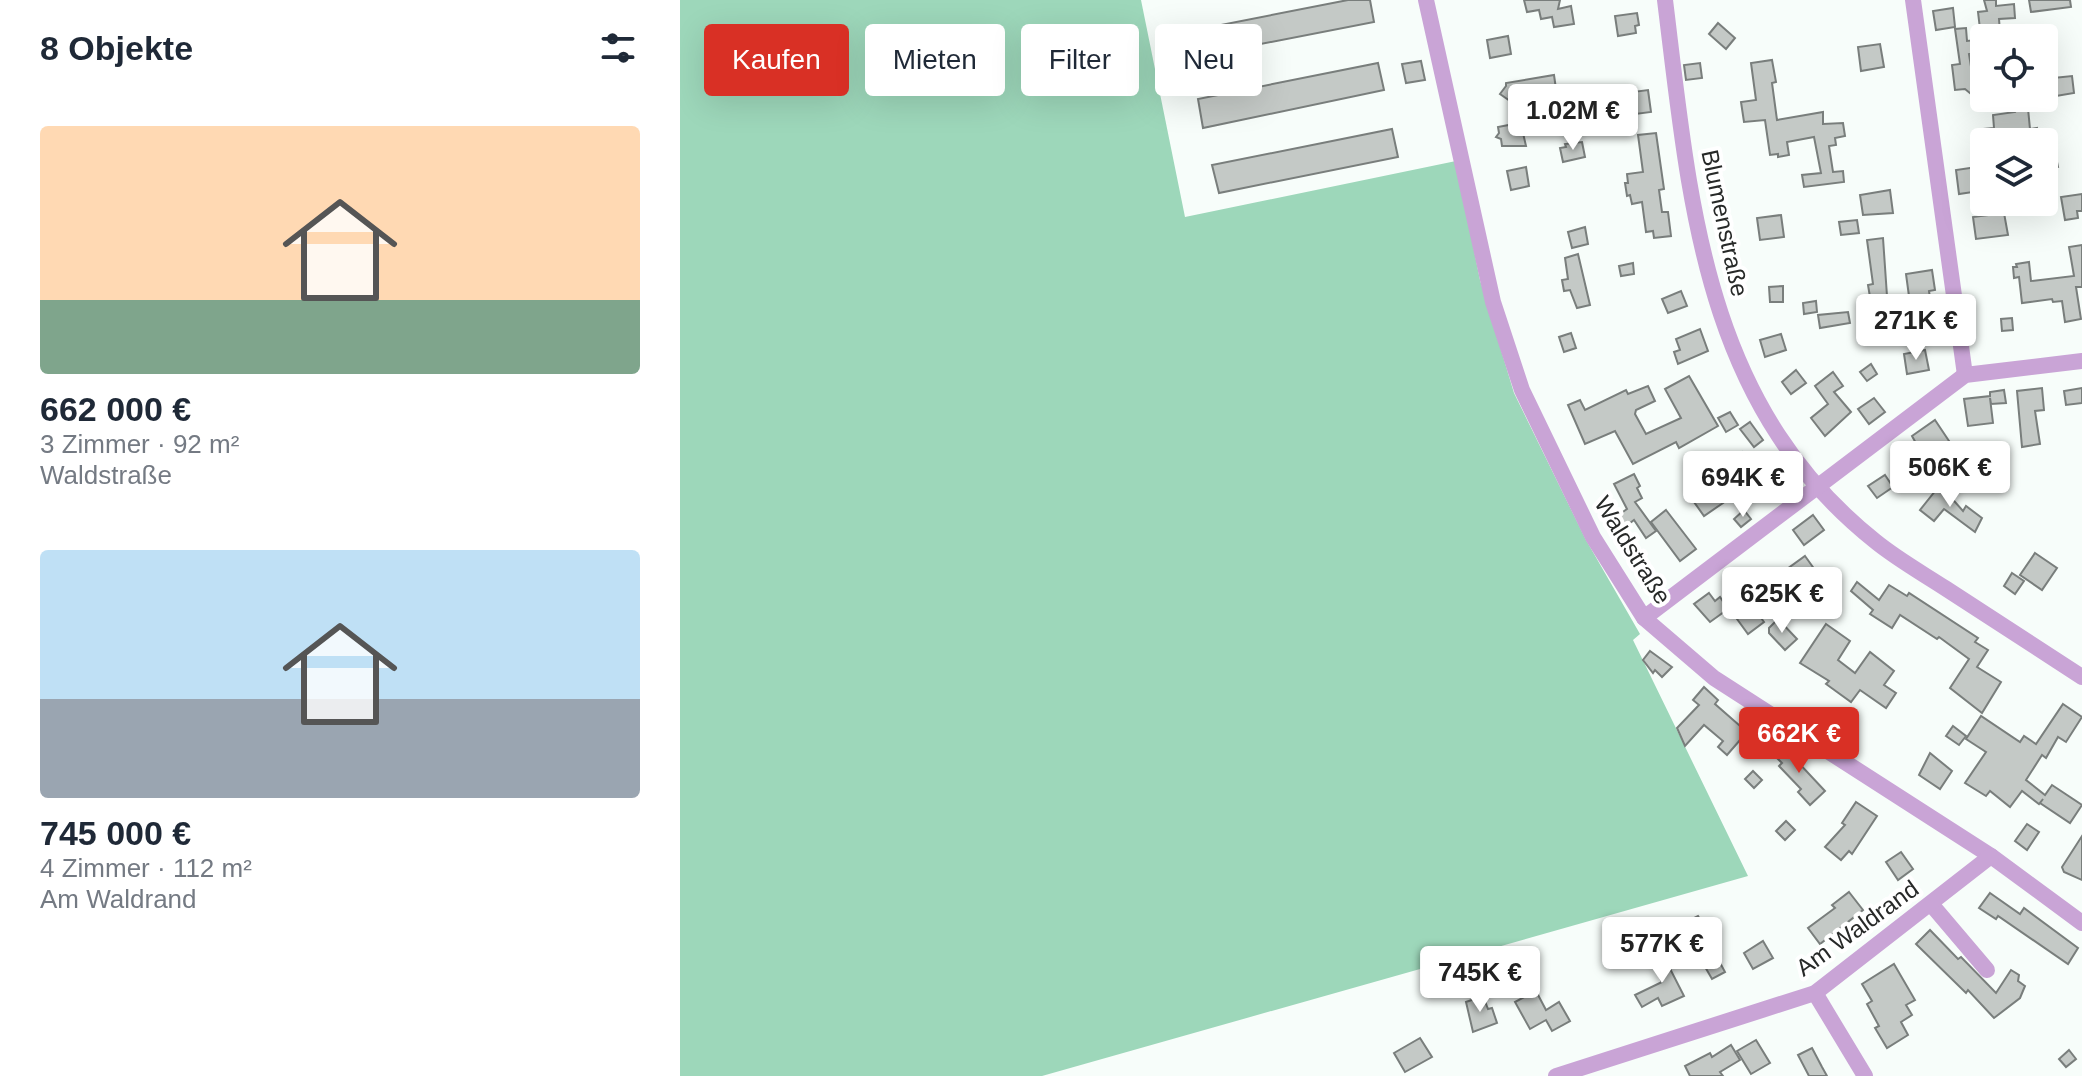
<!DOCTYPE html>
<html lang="de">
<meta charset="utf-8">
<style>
body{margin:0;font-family:Helvetica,sans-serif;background:#f6f6f7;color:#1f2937;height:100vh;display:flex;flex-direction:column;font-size:30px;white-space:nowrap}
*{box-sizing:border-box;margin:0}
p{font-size:26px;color:#747a83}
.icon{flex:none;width:44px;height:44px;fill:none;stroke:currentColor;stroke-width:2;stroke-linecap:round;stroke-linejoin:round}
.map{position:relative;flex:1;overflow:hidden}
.drawer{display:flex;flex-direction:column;background:#fff;width:680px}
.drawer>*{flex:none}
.top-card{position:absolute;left:24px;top:24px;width:760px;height:72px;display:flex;gap:16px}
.tools{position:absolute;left:1290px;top:24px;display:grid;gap:16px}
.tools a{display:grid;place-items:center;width:88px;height:88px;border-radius:8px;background:#fff;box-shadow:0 8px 32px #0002;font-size:40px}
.price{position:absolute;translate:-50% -68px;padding:0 18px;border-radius:8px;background:#fff;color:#222;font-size:26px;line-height:52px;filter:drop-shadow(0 2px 4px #0008)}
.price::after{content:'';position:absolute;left:50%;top:48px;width:24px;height:18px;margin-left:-12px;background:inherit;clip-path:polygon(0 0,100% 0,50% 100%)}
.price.active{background:#d93025;color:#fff}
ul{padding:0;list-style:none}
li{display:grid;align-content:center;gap:16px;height:424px;padding:0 40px}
li span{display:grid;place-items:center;height:248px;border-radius:8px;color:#555}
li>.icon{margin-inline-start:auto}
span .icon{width:144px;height:144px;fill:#fffc;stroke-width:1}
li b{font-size:34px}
h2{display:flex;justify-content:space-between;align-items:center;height:96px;padding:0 40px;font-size:34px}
.pill{padding:0 28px;border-radius:8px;background:#fff;box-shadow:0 8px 32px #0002;font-size:28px;line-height:72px}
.pill.active{background:#d93025;color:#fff}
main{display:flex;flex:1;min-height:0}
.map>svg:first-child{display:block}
</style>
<main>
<section class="drawer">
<h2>8 Objekte<svg class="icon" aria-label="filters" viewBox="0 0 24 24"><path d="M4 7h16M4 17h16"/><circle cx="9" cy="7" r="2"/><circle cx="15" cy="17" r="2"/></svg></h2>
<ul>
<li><span style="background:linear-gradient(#ffd9b3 70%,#7fa58c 0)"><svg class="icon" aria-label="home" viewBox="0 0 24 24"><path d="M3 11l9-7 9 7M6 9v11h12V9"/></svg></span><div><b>662 000 €</b><p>3 Zimmer · 92 m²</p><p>Waldstraße</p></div></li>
<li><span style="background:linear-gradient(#bfe0f5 60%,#9aa5b1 0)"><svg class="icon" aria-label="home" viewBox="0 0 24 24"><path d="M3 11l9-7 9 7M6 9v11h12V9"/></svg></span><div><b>745 000 €</b><p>4 Zimmer · 112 m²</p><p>Am Waldrand</p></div></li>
</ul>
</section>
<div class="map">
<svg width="1402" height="1076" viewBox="0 0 1402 1076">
<rect width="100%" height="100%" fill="#f7fdfa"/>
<polygon fill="#9dd7ba" points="0,0 461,0 505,217 776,161 800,280 834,393 906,540 960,634 953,640 1068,876 362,1076 0,1076"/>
<g fill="#c4c9c6" stroke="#797e7c" stroke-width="2">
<polygon points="668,0 690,0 694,22 509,58 505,32"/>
<polygon points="844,0 880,0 878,9 891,6 894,24 874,27 872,17 861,19 859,10 847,12"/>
<polygon points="1304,0 1316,0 1316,6 1334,4 1335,18 1319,19 1320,32 1311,34 1310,28 1300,29 1298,12 1307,11"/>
<polygon points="1349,0 1390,0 1391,7 1351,12"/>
<polygon points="1273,8 1275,27 1256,30 1253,11"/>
<polygon points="957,13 959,25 955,26 956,33 938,36 935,16"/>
<polygon points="1038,23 1055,38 1046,49 1029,34"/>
<polygon points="1286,28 1287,41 1296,40 1297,53 1289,54 1296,98 1285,89 1275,90 1272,65 1280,64 1275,29"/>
<polygon points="828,36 831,54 810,58 807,40"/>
<polygon points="1200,44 1204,67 1181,71 1178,47"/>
<polygon points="1092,60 1096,82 1092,83 1097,120 1143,112 1143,124 1163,123 1165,136 1155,138 1156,145 1149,146 1153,172 1163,171 1164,182 1124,187 1122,175 1141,173 1134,137 1107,142 1109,155 1098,157 1098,154 1090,155 1085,120 1064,122 1061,102 1076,100 1071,63"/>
<polygon points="741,61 745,80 726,83 722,64"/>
<polygon points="698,63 704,90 523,128 518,99"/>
<polygon points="1020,63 1022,78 1006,80 1004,65"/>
<polygon points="874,75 876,89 850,93 851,97 830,101 820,94 826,86 826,83"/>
<polygon points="1392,76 1394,93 1364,98 1364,79"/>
<polygon points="968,90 971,112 948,115 945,93"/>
<polygon points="1333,98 1347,98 1350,129 1357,128 1359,142 1305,142 1304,129 1314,128 1313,115 1335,112"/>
<polygon points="834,124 838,134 843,133 846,146 822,146 821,139 816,137 819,133 818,127"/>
<polygon points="712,129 718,157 539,193 532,165"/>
<polygon points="976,133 984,189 979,190 982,212 988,212 991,236 974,238 973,231 966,232 962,202 952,204 950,195 947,196 945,183 948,183 947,174 963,172 958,135"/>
<polygon points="902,142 905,157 883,162 880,148 886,147 885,144"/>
<polygon points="1375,152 1378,167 1364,169 1364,154"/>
<polygon points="1304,166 1304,185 1292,186 1293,192 1279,194 1276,170"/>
<polygon points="846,167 849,186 831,190 827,171"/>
<polygon points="1210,190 1213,213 1183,215 1180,195"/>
<polygon points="1402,194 1402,211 1397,211 1398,218 1385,220 1381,197"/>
<polygon points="1322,202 1357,202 1358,210 1323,213"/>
<polygon points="1324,213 1328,235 1296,239 1293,217"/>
<polygon points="1101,215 1104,237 1080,240 1077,218"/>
<polygon points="1177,220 1179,233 1161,235 1159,222"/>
<polygon points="905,227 908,244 892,248 888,232"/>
<polygon points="1203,238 1207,296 1190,297 1188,285 1193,284 1187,240"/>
<polygon points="1402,245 1402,287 1396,287 1401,319 1385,322 1382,301 1373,302 1372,299 1342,303 1339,277 1334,278 1333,267 1337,267 1336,264 1349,262 1351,281 1394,276 1389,247"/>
<polygon points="898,254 910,305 897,308 890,290 884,291 882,280 888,279 885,258"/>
<polygon points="953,263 954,274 941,276 939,266"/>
<polygon points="1252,270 1255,290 1249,291 1256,338 1236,341 1234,327 1222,329 1220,312 1231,311 1226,274"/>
<polygon points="1103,286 1103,302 1090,302 1089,287"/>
<polygon points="1001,291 1007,306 988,313 982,299"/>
<polygon points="1136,301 1137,312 1124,314 1123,303"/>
<polygon points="1168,312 1170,323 1140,328 1138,315"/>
<polygon points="1332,318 1333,330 1322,331 1321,319"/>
<polygon points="1020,329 1028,351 998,364 994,352 1000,350 996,339"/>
<polygon points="891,333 896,348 884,352 879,337"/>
<polygon points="1101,334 1106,350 1085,357 1080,340"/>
<polygon points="1245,350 1249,370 1227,374 1224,354"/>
<polygon points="1191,364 1197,374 1187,381 1180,372"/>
<polygon points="1116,370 1126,383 1111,394 1102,382"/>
<polygon points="1153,372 1163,386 1154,392 1171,412 1145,436 1131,418 1148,404 1135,386"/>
<polygon points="1009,376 1038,426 999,448 996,442 953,464 935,431 905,444 888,405 900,400 905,410 946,390 948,394 968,386 975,401 956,410 955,414 966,434 1001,418 985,389"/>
<polygon points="1362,388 1364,410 1355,411 1360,444 1342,447 1337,391"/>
<polygon points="1402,388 1402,403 1386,405 1384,391"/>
<polygon points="1324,390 1326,403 1311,404 1310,398 1313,423 1288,426 1284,399 1310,396 1310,392"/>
<polygon points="1194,398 1205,412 1189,424 1178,409"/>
<polygon points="1050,412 1058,425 1046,432 1038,418"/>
<polygon points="1255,420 1273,447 1256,458 1251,450 1243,456 1232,436"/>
<polygon points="1070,422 1083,440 1074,447 1060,429"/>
<polygon points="1062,452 1078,474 1060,486 1057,483 1038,496 1043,503 1024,516 1009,495 1028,482 1031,486 1050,472 1046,467 1052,464 1050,460"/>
<polygon points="1104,464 1115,477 1099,490 1086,474"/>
<polygon points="954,474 960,486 957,488 962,498 955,502 976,531 966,538 954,520 941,530 933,519 947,509 934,484"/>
<polygon points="1205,475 1213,487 1197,498 1188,486"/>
<polygon points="1260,485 1283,511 1286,506 1302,518 1295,532 1264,509 1254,521 1240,510"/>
<polygon points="986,510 1016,549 1000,561 971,522"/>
<polygon points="1064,510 1071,519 1061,527 1054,519"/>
<polygon points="1133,515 1144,530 1124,545 1113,530"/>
<polygon points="1355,553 1377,568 1362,590 1340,575"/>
<polygon points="1125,556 1145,584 1126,598 1113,580 1103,587 1096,577"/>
<polygon points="1332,573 1344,581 1335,594 1324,586"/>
<polygon points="1177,582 1199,600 1209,585 1227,596 1229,593 1298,638 1295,642 1308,650 1297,667 1321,682 1302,713 1270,688 1289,659 1259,637 1257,639 1220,615 1212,628 1190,614 1193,610 1171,591"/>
<polygon points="1029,593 1035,601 1040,597 1048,609 1030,622 1014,604"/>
<polygon points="1073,607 1084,622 1068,634 1057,619"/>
<polygon points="1098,619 1117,639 1105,650 1089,633 1089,628"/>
<polygon points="1146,624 1170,641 1158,660 1175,673 1190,652 1214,671 1204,685 1216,693 1206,708 1180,690 1171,702 1146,684 1149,681 1120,663"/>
<polygon points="970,651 992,667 982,677 975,670 973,673 963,660"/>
<polygon points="1024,687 1038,700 1035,704 1067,732 1047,755 1038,747 1043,741 1024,725 1005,746 997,728 1019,705 1013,700"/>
<polygon points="1383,704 1402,717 1386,742 1378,737 1366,758 1362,755 1346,780 1365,795 1372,785 1402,805 1390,823 1360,803 1363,799 1359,804 1342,791 1330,807 1310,791 1306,796 1285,783 1306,752 1286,739 1301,716 1340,742 1344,736 1356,744"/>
<polygon points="1273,726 1286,736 1279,745 1266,736"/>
<polygon points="1101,744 1145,791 1130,805 1118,792 1121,789 1099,766 1102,763 1092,753"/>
<polygon points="1250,753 1272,771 1260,789 1239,775"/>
<polygon points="1073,771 1082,780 1074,788 1065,779"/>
<polygon points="1176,802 1197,816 1172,854 1169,851 1161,860 1145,847 1165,825 1162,823"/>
<polygon points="1106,821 1115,830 1105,840 1096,831"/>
<polygon points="1347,824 1359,832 1347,850 1335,841"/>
<polygon points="1402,836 1402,880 1384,872 1382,867"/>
<polygon points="1221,852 1233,869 1218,880 1206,862"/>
<polygon points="1169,892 1183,910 1140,944 1128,928 1155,908 1152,905"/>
<polygon points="1310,893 1340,914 1344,908 1398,948 1388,964 1318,916 1316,919 1299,908"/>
<polygon points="1018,916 1026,929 1013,936 1006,922"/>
<polygon points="1250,930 1278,959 1281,957 1316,993 1331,970 1339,975 1338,981 1345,986 1340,998 1314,1018 1288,990 1286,993 1236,944"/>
<polygon points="1083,941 1093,958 1073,969 1064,953"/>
<polygon points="982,953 1004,996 982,1006 978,998 962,1007 955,995 982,982 971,958"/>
<polygon points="1037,957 1045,972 1032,979 1024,965"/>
<polygon points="1214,964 1235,1000 1226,1005 1232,1015 1221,1022 1228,1035 1207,1048 1195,1028 1199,1026 1187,1004 1192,1001 1182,984"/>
<polygon points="856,991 866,1010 879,1002 890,1021 872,1031 866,1020 850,1029 835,1002"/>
<polygon points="803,996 808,1009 812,1008 817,1023 793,1032 786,1002"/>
<polygon points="740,1038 752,1057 725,1072 714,1053"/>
<polygon points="1076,1040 1090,1063 1071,1074 1057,1051"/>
<polygon points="1051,1045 1060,1060 1040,1072 1043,1076 1010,1076 1005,1066 1030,1053 1032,1057"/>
<polygon points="1132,1048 1142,1067 1147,1076 1129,1076 1118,1055"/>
<polygon points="1389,1050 1396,1059 1386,1067 1379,1059"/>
</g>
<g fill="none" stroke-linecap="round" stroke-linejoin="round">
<g stroke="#c9a4d6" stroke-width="16">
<polyline points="746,0 813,302 842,390 913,537 964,618 1034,678 1311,856 1402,923"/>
<path d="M985,0c25,202 38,404 210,541 22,18 47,32 70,47 46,30 92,60 137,89"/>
<polyline points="1233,0 1285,375"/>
<polyline points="964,618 1285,375 1402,361"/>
<polyline points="1251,904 1307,970"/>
<polyline points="1135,993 1185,1076"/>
<polyline points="876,1076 1135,993 1311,856"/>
</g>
</g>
<g text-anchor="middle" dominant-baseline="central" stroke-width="8" stroke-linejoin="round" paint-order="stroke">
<g font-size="24" fill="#272928" stroke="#fff">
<text transform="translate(1045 223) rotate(78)">Blumenstraße</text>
<text transform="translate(953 550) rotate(58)">Waldstraße</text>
<text transform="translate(1177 928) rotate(-36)">Am Waldrand</text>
</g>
</g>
</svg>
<div class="tools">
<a><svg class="icon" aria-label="locate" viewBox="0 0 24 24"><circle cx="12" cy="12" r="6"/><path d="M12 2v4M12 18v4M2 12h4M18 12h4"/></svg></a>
<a><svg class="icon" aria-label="layers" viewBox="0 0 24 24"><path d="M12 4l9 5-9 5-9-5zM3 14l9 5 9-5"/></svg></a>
</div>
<b class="price" style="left:893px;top:152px">1.02M €</b>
<b class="price" style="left:1236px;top:362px">271K €</b>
<b class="price" style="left:1270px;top:509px">506K €</b>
<b class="price" style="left:1063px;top:519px">694K €</b>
<b class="price" style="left:1102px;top:635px">625K €</b>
<b class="price active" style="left:1119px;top:775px">662K €</b>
<b class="price" style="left:982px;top:985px">577K €</b>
<b class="price" style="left:800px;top:1014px">745K €</b>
<div class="top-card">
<a class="pill active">Kaufen</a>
<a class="pill">Mieten</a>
<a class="pill">Filter</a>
<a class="pill">Neu</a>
</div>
</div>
</main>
